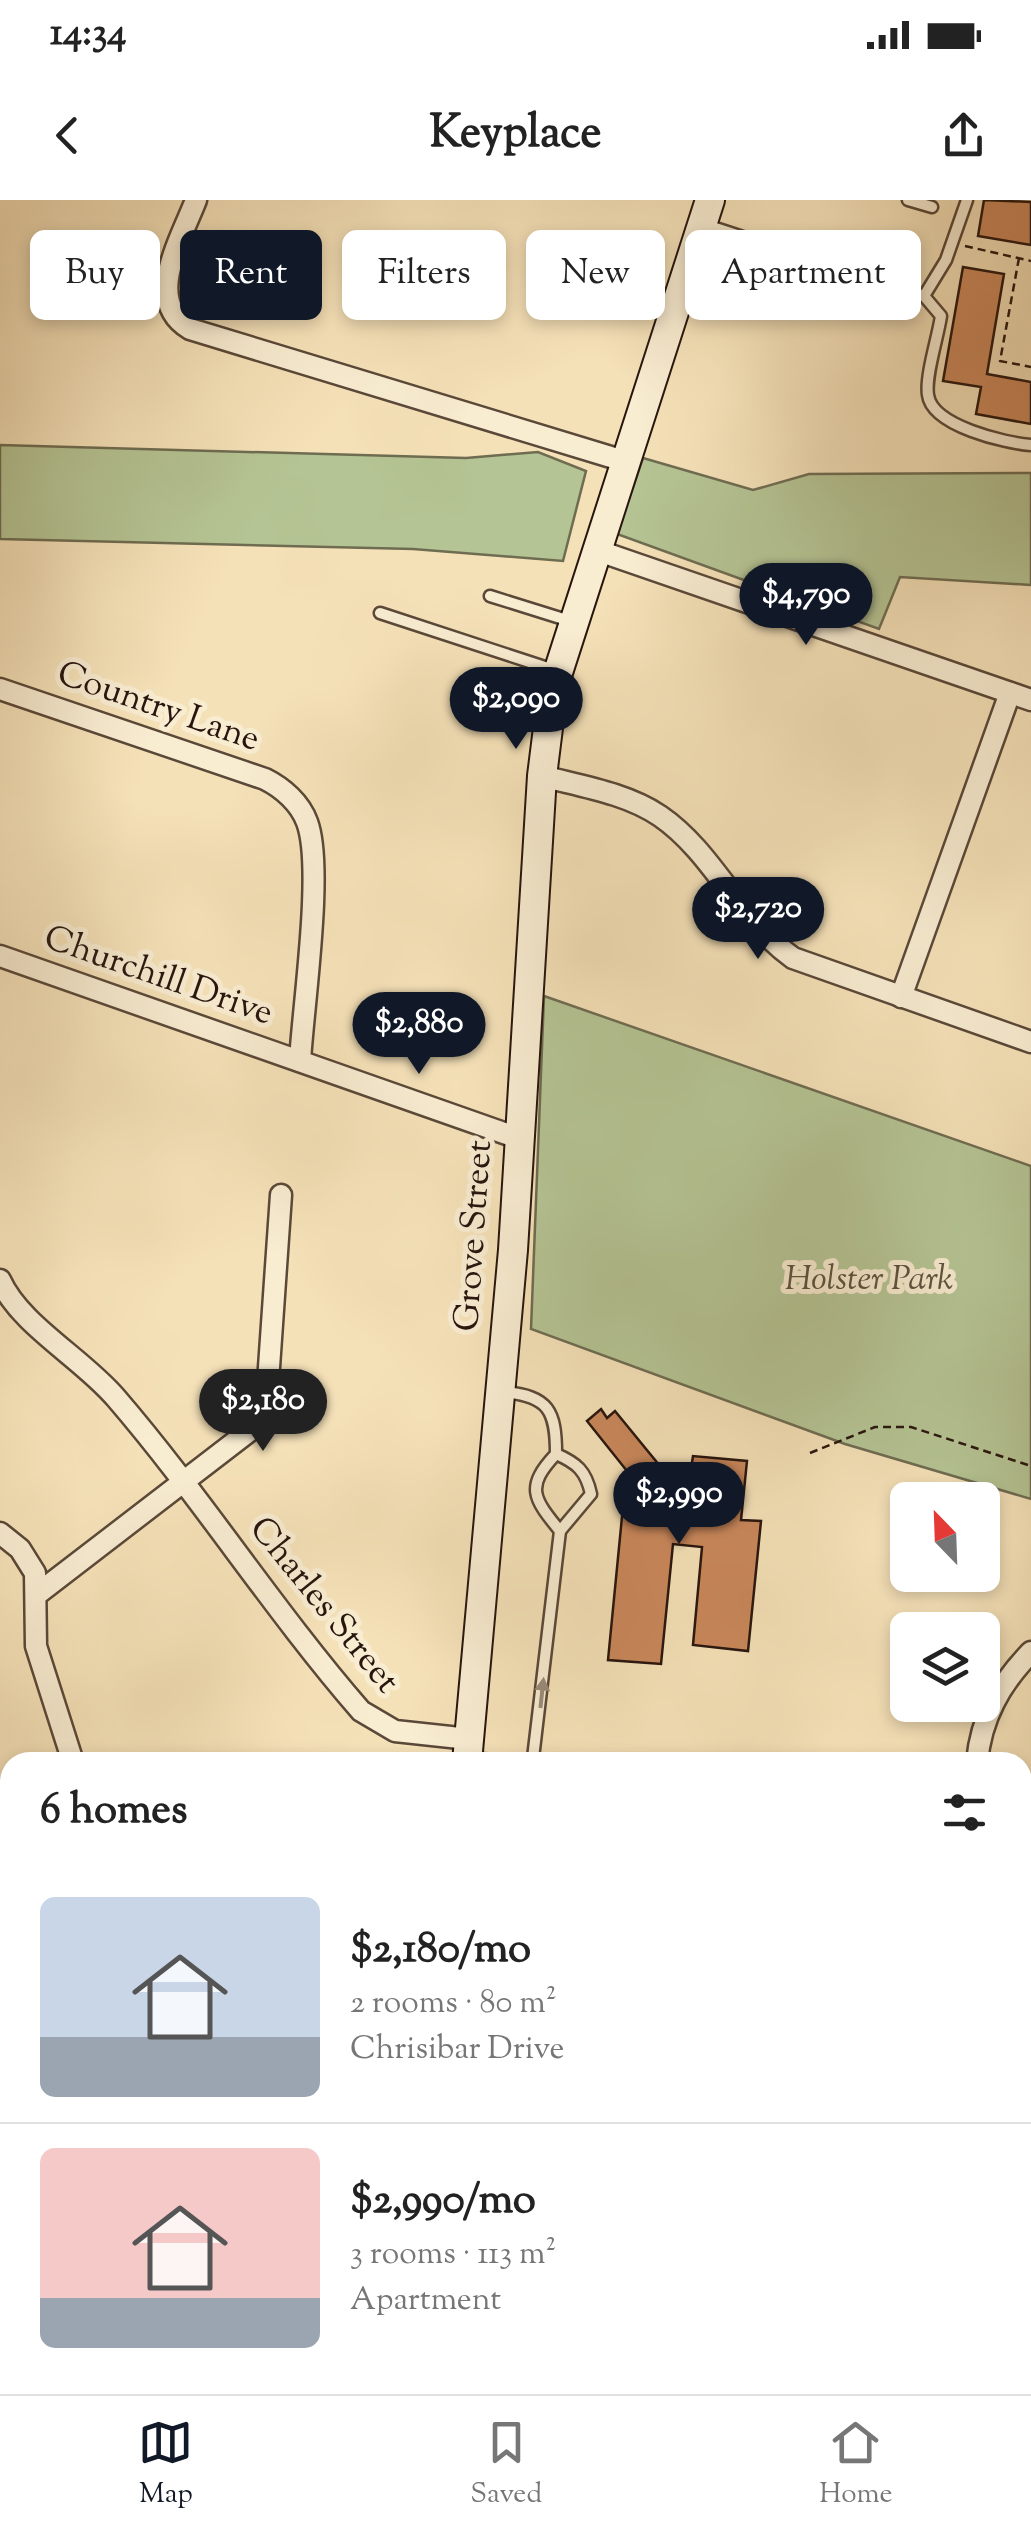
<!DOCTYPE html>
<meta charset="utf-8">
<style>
body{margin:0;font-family:"Sorts Mill Goudy",serif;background:#f2f2f2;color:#222;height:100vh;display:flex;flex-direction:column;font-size:38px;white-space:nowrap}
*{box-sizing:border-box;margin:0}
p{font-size:32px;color:#767676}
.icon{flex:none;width:55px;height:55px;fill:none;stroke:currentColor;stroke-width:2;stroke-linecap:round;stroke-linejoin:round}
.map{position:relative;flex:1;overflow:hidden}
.details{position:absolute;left:0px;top:1552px;width:1032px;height:642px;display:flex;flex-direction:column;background:#fff;border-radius:30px 30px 0 0;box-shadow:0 5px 15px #0003}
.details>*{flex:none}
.top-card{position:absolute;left:30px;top:30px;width:972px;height:90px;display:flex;gap:20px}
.needle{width:65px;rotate:337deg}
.fabs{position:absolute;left:890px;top:1282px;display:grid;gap:20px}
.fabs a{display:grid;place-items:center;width:110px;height:110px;border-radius:15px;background:#fff;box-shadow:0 5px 15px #0003;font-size:50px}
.price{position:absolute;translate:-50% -85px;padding:0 22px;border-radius:35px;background:#111827;color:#fff;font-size:32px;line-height:65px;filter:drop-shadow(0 2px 5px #0008)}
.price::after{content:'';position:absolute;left:50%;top:60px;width:30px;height:22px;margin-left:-15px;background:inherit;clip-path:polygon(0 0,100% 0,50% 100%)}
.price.selected{background:#222;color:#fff}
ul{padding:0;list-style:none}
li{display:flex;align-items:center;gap:30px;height:250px;padding:0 40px}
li+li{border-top:2px solid #e0e0e0}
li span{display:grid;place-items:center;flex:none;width:280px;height:200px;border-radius:15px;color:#555}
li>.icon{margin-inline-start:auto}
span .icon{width:120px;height:120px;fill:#fffc;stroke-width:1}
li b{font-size:42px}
h2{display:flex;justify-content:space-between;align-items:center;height:120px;padding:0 40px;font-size:42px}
.pill{padding:0 35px;border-radius:15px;background:#fff;box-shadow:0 5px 15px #0003;font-size:35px;line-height:90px}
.pill.selected{background:#111827;color:#fff}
.status{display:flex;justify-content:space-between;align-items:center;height:70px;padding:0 50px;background:#fff;direction:ltr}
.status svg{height:28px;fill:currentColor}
header{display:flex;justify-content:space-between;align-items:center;height:130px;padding:0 40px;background:#fff;font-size:45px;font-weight:700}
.menu{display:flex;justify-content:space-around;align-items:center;height:140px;border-top:2px solid #e0e0e0;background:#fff;font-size:28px;color:#767676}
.menu a{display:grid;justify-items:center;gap:5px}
.menu .selected{color:#111827}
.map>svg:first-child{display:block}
</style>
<div class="status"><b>14:34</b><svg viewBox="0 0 49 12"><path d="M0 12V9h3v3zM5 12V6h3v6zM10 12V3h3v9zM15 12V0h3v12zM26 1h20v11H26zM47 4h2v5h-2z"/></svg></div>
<header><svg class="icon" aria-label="back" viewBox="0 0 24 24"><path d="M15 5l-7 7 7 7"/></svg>Keyplace<svg class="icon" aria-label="share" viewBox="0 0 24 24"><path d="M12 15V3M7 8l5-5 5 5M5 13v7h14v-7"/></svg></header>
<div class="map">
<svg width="1031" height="2194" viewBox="0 0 1031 2194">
<rect width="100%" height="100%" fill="#f5e1b8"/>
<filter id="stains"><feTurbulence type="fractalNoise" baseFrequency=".002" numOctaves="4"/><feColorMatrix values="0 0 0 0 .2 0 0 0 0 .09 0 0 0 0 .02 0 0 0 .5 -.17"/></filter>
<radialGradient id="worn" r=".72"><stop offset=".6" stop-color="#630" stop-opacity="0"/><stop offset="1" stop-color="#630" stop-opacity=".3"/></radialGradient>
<g fill="#b5c494" stroke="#6e6c51" stroke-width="2.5">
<polygon points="0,245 466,258 538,252 586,271 563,361 413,349 0,339"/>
<polygon points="643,258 753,290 809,274 1031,273 1031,385 900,377 879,429 617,334"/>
<polygon points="544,796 1031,966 1031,1299 845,1244 531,1129"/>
</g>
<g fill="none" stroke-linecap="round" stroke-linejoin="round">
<g stroke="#6d7a6e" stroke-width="5">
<polyline points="0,1739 10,1757"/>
<polyline points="168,2185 172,2194"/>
</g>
</g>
<g fill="#c9875b" stroke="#27150e" stroke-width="2.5">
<polygon points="984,0 1031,2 1031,45 978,36"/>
<polygon points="963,67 1004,74 987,174 1031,182 1031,224 976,214 981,187 943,181"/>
<polygon points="601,1209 607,1218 615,1211 660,1266 691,1269 693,1256 747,1261 741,1320 761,1321 748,1451 693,1445 702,1347 673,1344 661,1464 608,1460 625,1286 621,1276 627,1271 587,1221"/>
</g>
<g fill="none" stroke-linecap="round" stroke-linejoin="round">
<defs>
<g id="lane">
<polyline points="908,0 932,7"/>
<path d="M703,24l221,72 17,20c-3,21 -16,60 -13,79 4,31 77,48 103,50"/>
<polyline points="924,96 946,60 967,0"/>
<polyline points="490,396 570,421"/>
<polyline points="380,413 557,471"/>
<path d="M556,1254c21,9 30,17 35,40l-31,37"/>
<path d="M468,1558l52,4 13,-4 27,-227c-27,-33 -35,-44 -4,-77 0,-43 -7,-58 -52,-62"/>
</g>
<g id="street">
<path d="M196,0c-15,39 -53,101 -6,129l434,132"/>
<polyline points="596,350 1031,500"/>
<path d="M0,489l265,90c18,9 35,24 42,43 17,45 -4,185 -7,239"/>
<path d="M542,576c38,10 84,17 118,40 54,37 79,104 133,142l238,84"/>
<polyline points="0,756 521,939"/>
<polyline points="901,797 1010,493"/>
<path d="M0,1080c20,45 82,78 116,118 86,100 158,213 245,313l34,20 74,8"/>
<polyline points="0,1333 20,1349 35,1373 36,1446 73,1562"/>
<polyline points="36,1395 252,1229 267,1196 281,995"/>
<path d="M977,1562c4,-44 23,-78 54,-110"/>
<polyline points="1022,1792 1031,1793"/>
<polyline points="1022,1956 1031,1856"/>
<polyline points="1022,2022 1031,2023"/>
<polyline points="0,2170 10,2171"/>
<polyline points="183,2185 238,2194"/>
<polyline points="263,2185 264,2194"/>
<polyline points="734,2185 734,2194"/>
</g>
<g id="secondary">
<polyline points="467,1562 513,1050 542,576 553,488 710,0"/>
<polyline points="404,2194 405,2185"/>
</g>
</defs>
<use href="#lane" stroke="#5a4838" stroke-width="15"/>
<use href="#street" stroke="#5a4838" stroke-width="25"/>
<use href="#secondary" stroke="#27150e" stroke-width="32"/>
<g stroke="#27150e" stroke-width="2.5" stroke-dasharray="8 5" stroke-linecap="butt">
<polyline points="965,46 1031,61"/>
<polyline points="1019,58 1000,161 1031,167"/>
<polyline points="810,1253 875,1227 911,1227 1031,1266"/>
</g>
<use href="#lane" stroke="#f8ecd1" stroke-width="10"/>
<use href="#street" stroke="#f8ecd1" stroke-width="20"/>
<use href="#secondary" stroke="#f8ecd1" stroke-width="28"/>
</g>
<defs><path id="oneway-solid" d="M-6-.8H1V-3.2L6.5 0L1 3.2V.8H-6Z" transform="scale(2.5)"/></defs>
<use fill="#9a8b79" href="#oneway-solid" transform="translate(542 1493) rotate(-84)"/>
<g text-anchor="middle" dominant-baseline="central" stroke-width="10" stroke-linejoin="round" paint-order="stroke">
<g font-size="35" fill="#27150e" stroke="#f8ecd1">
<text transform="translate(158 508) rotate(19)">Country Lane</text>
<text transform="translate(158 777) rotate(19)">Churchill Drive</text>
<text transform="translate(475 1036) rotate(-86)">Grove Street</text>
<text transform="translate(323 1406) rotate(51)">Charles Street</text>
</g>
<g font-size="35" font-style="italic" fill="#59523d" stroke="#f8ecd1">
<text x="869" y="1080">Holster Park</text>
</g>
</g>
<rect width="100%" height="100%" filter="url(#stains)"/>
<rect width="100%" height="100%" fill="url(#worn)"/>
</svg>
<div class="fabs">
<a><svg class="needle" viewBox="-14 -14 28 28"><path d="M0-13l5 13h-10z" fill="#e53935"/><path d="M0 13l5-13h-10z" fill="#767676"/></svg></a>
<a><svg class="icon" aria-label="layers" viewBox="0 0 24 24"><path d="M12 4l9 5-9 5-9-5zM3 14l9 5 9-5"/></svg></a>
</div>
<b class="price" style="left:806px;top:448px">$4,790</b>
<b class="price" style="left:516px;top:552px">$2,090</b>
<b class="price" style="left:758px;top:762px">$2,720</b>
<b class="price" style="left:419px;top:877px">$2,880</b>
<b class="price selected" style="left:263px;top:1254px">$2,180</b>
<b class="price" style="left:679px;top:1347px">$2,990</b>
<div class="top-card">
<a class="pill">Buy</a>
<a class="pill selected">Rent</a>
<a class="pill">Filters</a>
<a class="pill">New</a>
<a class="pill">Apartment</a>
</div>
<section class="details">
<h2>6 homes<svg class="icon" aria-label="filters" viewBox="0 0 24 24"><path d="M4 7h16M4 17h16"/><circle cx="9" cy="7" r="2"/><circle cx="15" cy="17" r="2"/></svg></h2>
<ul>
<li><span style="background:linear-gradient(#c9d6e8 70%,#9aa5b1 0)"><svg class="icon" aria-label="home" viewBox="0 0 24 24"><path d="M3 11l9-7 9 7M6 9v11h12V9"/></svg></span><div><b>$2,180/mo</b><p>2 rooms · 80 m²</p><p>Chrisibar Drive</p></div></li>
<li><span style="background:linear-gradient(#f6c9c9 75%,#9aa5b1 0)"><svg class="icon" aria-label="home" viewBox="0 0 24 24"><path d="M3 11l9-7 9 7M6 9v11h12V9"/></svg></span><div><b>$2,990/mo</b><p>3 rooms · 113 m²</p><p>Apartment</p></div></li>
</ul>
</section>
</div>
<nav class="menu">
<a class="selected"><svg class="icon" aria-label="map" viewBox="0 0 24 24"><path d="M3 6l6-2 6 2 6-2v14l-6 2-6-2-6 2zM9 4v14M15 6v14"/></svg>Map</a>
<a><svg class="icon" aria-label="saved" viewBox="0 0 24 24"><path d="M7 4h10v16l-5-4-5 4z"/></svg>Saved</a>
<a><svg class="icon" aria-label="home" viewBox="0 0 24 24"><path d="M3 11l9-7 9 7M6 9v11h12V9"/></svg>Home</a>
</nav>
